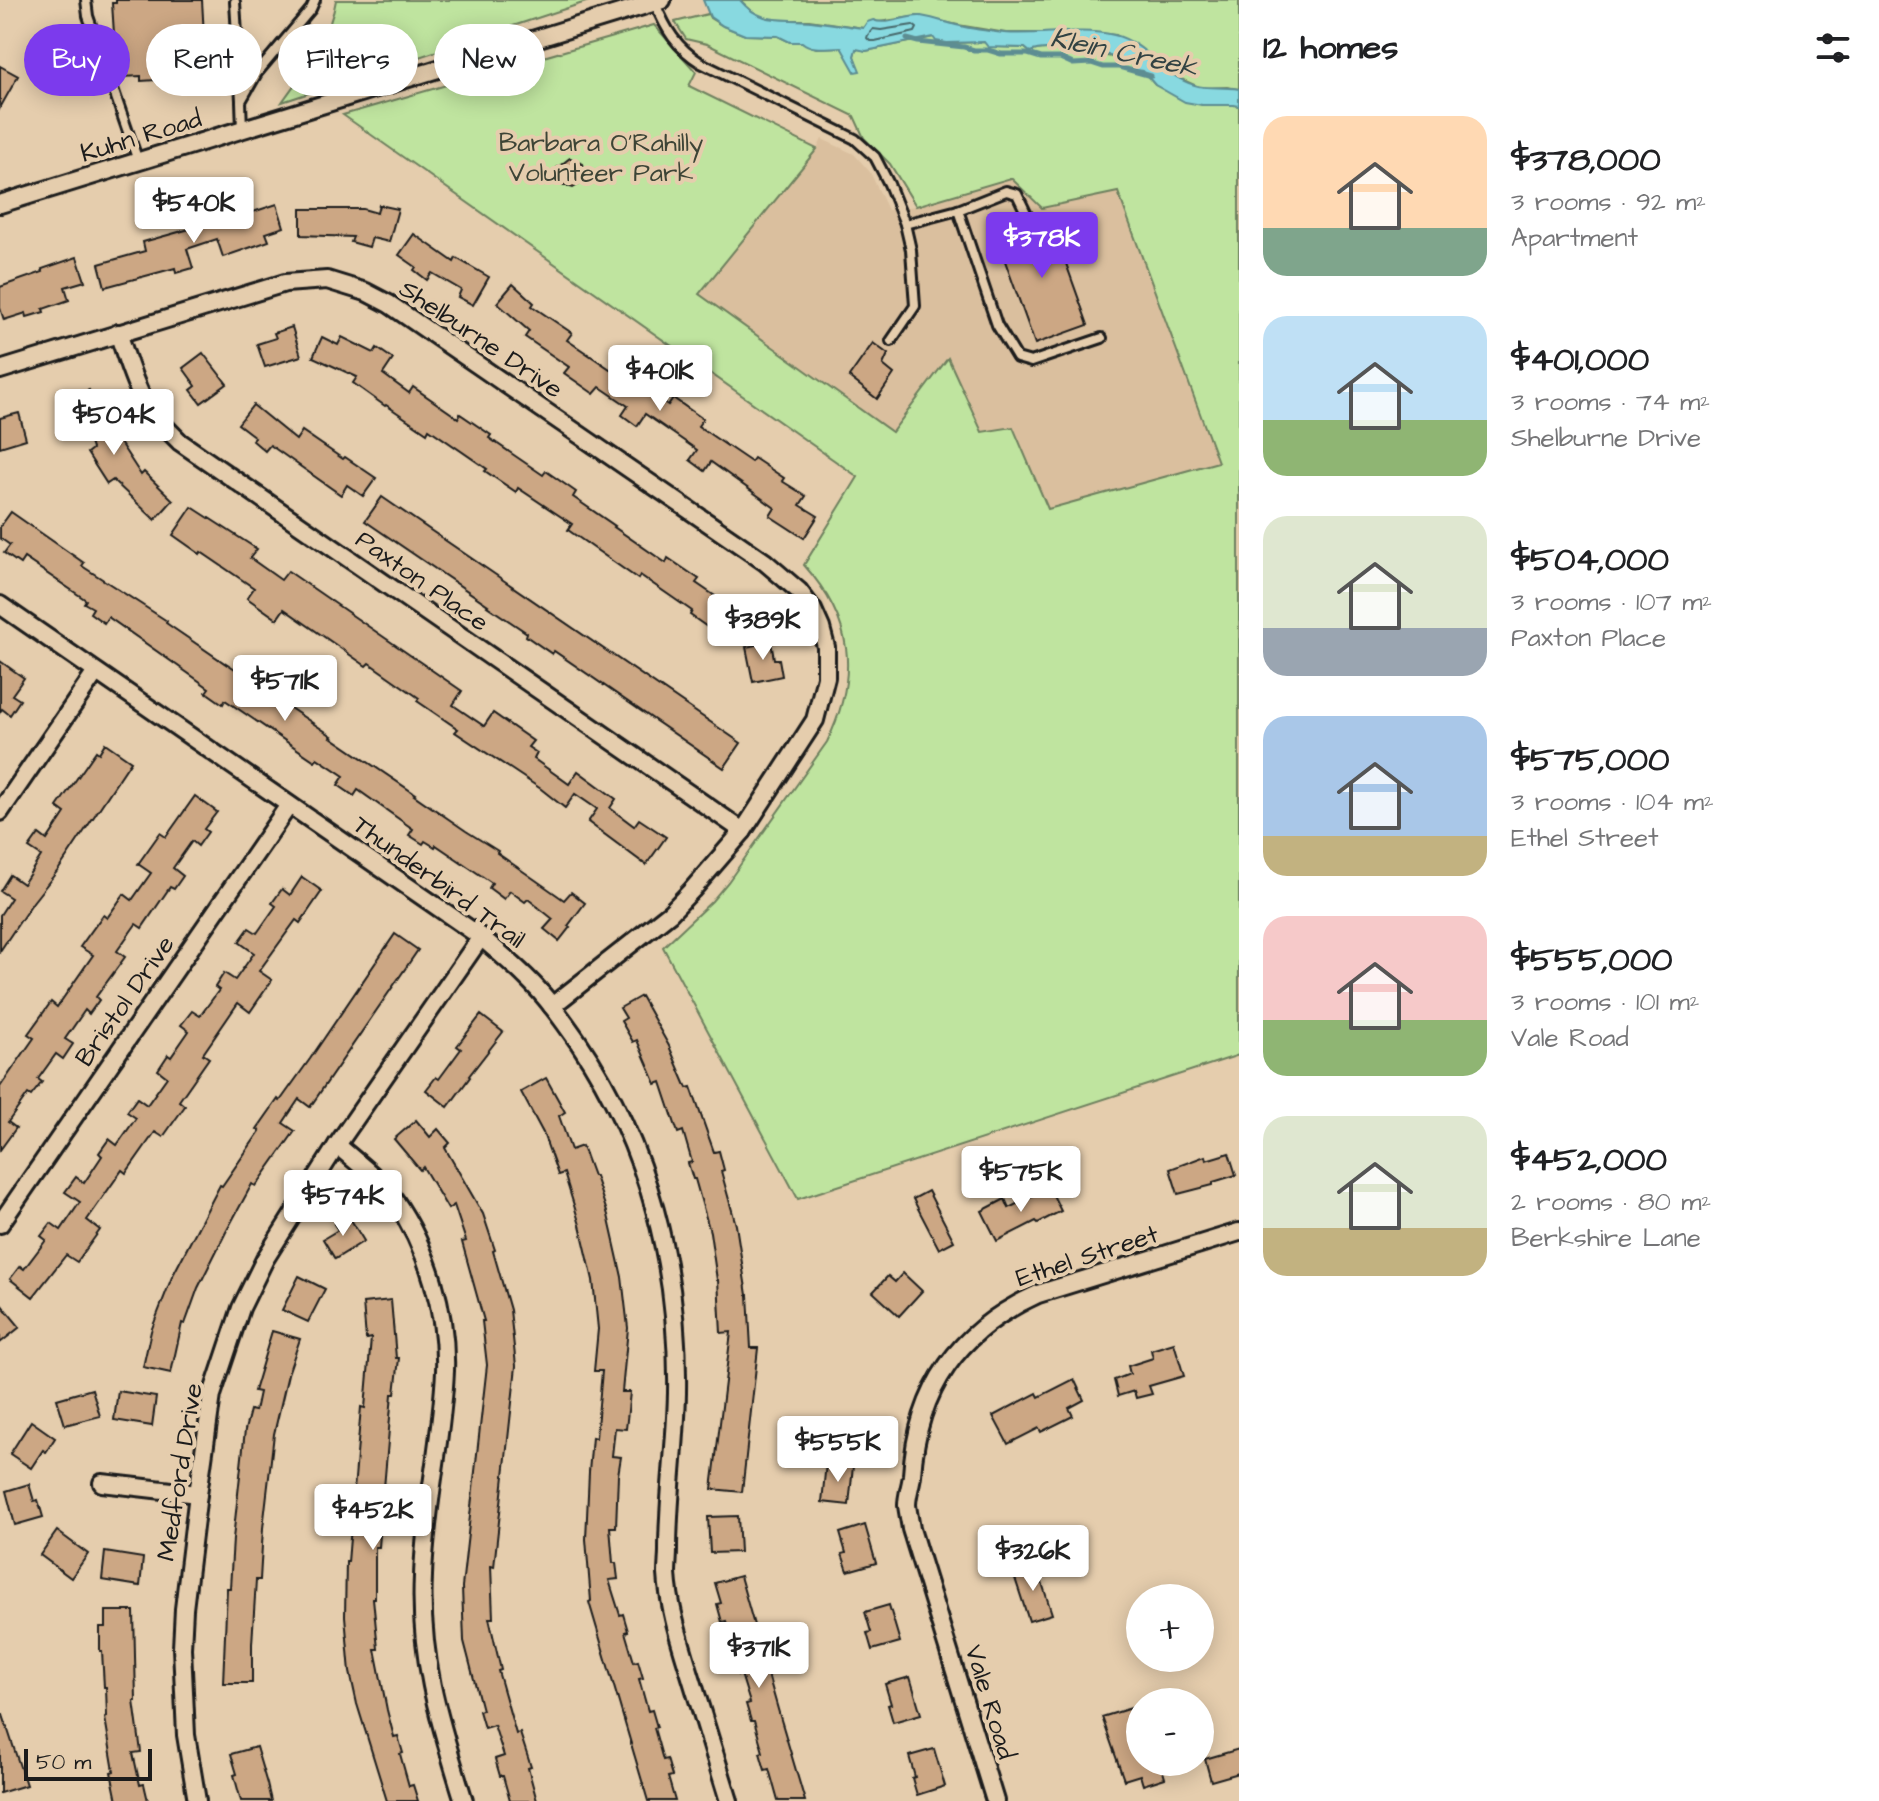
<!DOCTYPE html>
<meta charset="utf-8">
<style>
body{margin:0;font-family:"Architects Daughter",sans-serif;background:#f6f6f6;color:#202124;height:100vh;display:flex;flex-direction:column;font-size:30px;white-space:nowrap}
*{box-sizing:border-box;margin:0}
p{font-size:26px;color:#757577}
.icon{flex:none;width:44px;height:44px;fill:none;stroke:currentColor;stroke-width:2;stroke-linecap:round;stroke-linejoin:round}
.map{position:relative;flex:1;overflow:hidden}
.drawer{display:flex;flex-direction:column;background:#fff;width:640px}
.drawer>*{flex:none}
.banner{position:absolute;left:24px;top:24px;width:760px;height:72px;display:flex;gap:16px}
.buttons{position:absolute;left:1126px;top:1584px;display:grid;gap:16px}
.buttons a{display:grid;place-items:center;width:88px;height:88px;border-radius:50%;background:#fff;box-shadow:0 4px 20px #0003;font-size:40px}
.scale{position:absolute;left:24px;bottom:20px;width:128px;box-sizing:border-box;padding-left:8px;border:4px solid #1c1c1c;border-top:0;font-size:22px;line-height:28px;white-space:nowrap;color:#1c1c1c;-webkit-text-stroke:6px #e5cdad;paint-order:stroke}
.price{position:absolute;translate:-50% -68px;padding:0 18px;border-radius:8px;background:#fff;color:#222;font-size:26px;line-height:52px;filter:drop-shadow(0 2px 4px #0008)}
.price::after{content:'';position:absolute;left:50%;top:48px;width:24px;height:18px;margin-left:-12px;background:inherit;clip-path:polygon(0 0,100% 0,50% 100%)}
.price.current{background:#7c3aed;color:#fff}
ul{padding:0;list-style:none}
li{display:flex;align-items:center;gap:24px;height:200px;padding:0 24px}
li span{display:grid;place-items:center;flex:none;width:224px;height:160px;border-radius:24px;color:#555}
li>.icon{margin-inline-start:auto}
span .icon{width:96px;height:96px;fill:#fffc;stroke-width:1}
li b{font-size:34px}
h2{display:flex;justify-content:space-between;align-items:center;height:96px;padding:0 24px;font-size:34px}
.chip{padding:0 28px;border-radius:36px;background:#fff;box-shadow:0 4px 20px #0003;font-size:28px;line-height:72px}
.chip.current{background:#7c3aed;color:#fff}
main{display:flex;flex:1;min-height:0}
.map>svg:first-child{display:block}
</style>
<main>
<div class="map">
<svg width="1239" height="1801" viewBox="0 0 1239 1801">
<rect width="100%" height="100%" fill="#e5cdad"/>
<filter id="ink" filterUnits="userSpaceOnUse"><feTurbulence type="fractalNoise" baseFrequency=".0125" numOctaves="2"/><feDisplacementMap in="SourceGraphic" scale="16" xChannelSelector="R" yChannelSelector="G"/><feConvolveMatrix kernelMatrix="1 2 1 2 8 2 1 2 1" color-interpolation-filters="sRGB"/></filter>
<g filter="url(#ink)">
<polygon fill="#dabf9e" points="822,139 854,154 870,172 888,210 916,206 1012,178 1042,208 1118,191 1218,462 1048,509 1014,427 982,432 948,359 892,432 699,294 817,149"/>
<g fill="#bfe49f" stroke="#6e805e" stroke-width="2">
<path d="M336,0h256l-310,102c22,-31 48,-64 54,-102z"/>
<polygon points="740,0 1239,0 1239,89 1227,87 1201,88 1181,79 1116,35 1096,33 1006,33 958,25 918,16 879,22 864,28 809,20 775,20 756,15"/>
<path d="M708,14l2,4 13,8 22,9 33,1 12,6h12l14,6 25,-1 18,24 -5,-15 2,-8 10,3 68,-14 13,6 38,-1 13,5 27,1 5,4c16,-7 40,0 56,2l3,-3h11l7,5 20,4 10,10 6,1 12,14 47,20h32l5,1v949l-441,144 -135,-252 49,-46 16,-19 99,-140c32,-66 27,-121 -23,-177l54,-88 -515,-362 311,-90 42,47 -7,14 128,63 -118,145 193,138 56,-74 34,74 31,-5 35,82 170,-47 -100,-270 -76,16 -31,-30 -95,28 -26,-42 -26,-26 -10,-22 -147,-72 -21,-5 -11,-17z"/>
</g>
<path fill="#88d9e0" stroke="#5d8d92" stroke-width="2" d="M703,0h37c21,25 42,18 71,21 18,2 35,5 52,7l4,-6 6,-2c14,6 32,-5 48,-4 12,2 24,6 35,9 15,4 33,6 48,8 36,3 75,-6 110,2 27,6 44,31 66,44 23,13 35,6 59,10v17l-5,-1h-32l-17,-3 -30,-17 -12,-14 -6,-1 -10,-10 -11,-1 -16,-8h-11l-3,3c-16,-2 -40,-9 -56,-2l-5,-4 -37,-1 -4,-5 -37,1 -11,-2 -3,-4 -67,14 -10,-2 -2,7 6,15 -5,1 -14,-25c-13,0 -29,4 -39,-5h-12l-12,-6 -33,-1 -22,-9 -13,-9z"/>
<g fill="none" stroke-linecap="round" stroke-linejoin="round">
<polygon stroke="#47686a" stroke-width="2" points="913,25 917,28 915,32 875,41 870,41 867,38 868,35 873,29 881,30"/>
<polyline stroke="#5d8d92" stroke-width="5" points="907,39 918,42 964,47 974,50 988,50 1001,54 1028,54 1041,58 1060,58 1073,64 1091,63 1103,67 1119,67 1151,76"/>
</g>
<g fill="#cca784" stroke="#1c1c1c" stroke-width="2">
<polygon points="116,0 202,0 206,72 188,73 188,78 141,81 141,76 122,77 121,49 115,49 112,3 116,3"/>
<polygon points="0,66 18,76 0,108"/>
<polygon points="570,158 583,164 587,179 573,188 558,183 557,168"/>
<polygon points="277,204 284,227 266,233 269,241 223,257 217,239 187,249 193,268 176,273 175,268 105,287 99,264 145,251 143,242 193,228 191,223 226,211 229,220"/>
<polygon points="379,205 398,209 389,242 372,238 369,247 351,242 353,237 301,235 301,209 363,209 377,213"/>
<polygon points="1049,216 1088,325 1035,344 996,236 1025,225 1031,226 1036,221"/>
<polygon points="414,234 454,262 456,258 489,277 473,305 458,297 461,290 432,273 427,280 414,270 416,267 399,255"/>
<polygon points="77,257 85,281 65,287 69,300 43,309 44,312 27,317 26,313 4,320 0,308 0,287 43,272 42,269"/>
<polygon points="513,284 534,303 532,306 572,333 567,340 625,379 632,368 648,379 643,387 668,405 673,398 703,419 698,426 751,462 754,458 784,478 782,481 806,496 800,505 818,516 804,538 770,516 775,508 711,462 705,471 690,460 697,450 645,414 637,426 622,415 628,406 600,387 594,394 564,373 569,367 525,337 529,331 497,303"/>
<polygon points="292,327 301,356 265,367 257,344 276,338 274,333"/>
<polygon points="322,337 338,345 342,337 374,353 377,348 393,359 383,374 409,393 413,387 458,418 460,414 491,435 489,438 543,475 546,471 576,492 573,497 615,526 614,527 666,563 668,558 699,579 696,583 737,611 720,636 690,615 692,611 640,575 638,579 568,530 572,524 518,488 516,492 485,471 487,469 429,429 427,433 386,405 385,406 353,383 357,377 313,357"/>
<polygon points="873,343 888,354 883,365 894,374 877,399 849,377"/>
<polygon points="203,353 227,384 201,403 191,390 196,386 183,368"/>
<polygon points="89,390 107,440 115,435 141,475 144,472 173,500 155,520 113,480 107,484 87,453 92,449 84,426 72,431 61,401"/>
<polygon points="253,405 296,440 302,431 343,459 345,457 376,478 363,496 347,485 341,495 270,445 265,451 252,440 255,437 238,424"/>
<polygon points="19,413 26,439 0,447 0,418"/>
<polygon points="382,497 741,743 724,768 554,651 552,654 526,636 527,633 487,606 488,605 365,521"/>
<polygon points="192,507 257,549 250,558 281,580 288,571 462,691 453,705 484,726 493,713 533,741 528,747 537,753 534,759 569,784 578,771 616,799 610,808 634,826 639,819 666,837 646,865 588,822 597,809 575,794 565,808 541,789 455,732 458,729 417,701 419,698 369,663 366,666 284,609 277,619 247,598 254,588 201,552 200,554 173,535"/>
<polygon points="11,512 84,563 82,566 167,621 166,623 226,664 226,663 249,678 248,680 332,736 331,737 415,794 414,795 466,831 498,851 497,853 564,900 571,892 585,903 568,926 570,927 559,941 544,929 553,919 528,899 525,902 510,891 504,899 489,888 492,883 436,845 435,847 425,841 423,844 409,835 413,829 358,790 354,796 338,785 344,776 317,758 315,761 225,700 223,704 206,692 209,688 108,617 104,623 90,613 93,608 84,603 86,600 24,558 20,564 4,553 10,545 0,538 0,527"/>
<polygon points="771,642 774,659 779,659 782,676 753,682 746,647"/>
<polygon points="0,661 24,678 12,695 20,700 10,715 2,709 0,712"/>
<polygon points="105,743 131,761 59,869 33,902 0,951 0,915 11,898 0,891 10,875 23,884 41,856 29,848 39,834 47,840 65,813 57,807 96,751 99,753"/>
<polygon points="195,796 217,812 204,829 208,832 198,846 192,841 173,868 183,876 174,889 170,887 142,928 136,924 117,951 125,957 96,997 99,1000 89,1014 85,1010 65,1039 73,1044 63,1059 56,1054 38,1079 42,1082 31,1096 28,1094 8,1122 16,1128 0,1150 0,1087 34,1038 28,1034 51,1002 57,1007 93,955 80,947 103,915 107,918 124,894 132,900 151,873 138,864 160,833 166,837"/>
<polygon points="302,877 322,891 300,923 296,920 259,971 272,980 250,1012 238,1003 203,1054 209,1058 179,1101 185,1106 163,1137 155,1132 126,1173 122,1170 87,1220 100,1230 77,1262 66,1255 33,1297 10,1279 20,1266 24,1269 46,1240 41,1236 51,1223 61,1230 80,1202 65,1192 76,1177 84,1183 102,1156 99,1153 109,1139 117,1145 136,1118 127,1112 137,1098 147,1105 167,1077 158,1070 168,1055 171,1057 189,1031 181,1025 192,1011 200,1016 219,990 215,987 224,973 235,980 254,953 239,942 249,928 257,933 276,906 272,903 282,889 290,895"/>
<polygon points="395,934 418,950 310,1107 299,1099 283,1123 295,1131 256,1186 252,1184 226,1232 198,1288 185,1324 182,1323 171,1373 143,1367 151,1331 172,1277 220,1185 222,1186 260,1131 257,1129 278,1099 280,1101 310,1059"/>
<polygon points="641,996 669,1046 687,1088 691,1087 714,1152 719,1151 724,1170 721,1171 736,1225 747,1295 748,1295 751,1348 758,1348 742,1492 712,1489 731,1332 721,1333 718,1280 717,1280 710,1232 695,1179 693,1179 688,1163 692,1162 683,1131 678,1133 661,1082 656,1084 637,1040 633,1042 621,1021 626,1018 620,1008"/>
<polygon points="481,1015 503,1032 469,1076 470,1077 448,1107 426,1090 436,1077 439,1079 461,1049 457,1046"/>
<polygon points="546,1078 565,1112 559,1116 571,1150 582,1146 593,1176 595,1176 608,1215 622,1277 628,1328 622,1392 630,1392 626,1429 615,1428 612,1456 621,1457 618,1475 616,1527 610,1527 613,1563 616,1563 618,1579 609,1580 620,1615 623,1614 628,1631 625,1632 634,1662 638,1661 643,1678 639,1679 648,1711 652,1710 657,1727 654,1728 663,1760 667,1759 672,1776 668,1777 675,1801 648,1801 589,1602 591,1601 586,1539 589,1472 592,1437 596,1438 602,1371 594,1371 598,1329 593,1280 580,1225 564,1173 558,1175 543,1133 521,1092"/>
<polygon points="416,1120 430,1137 438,1129 450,1143 445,1148 483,1214 495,1250 493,1251 510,1310 516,1366 494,1567 491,1566 493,1618 489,1618 501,1670 498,1671 516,1734 520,1733 531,1767 528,1768 537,1801 510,1801 503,1776 500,1776 495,1759 504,1756 494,1725 484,1728 479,1711 482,1710 464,1641 462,1587 487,1365 482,1321 484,1321 462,1242 466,1241 454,1205 448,1209 423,1167 420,1170 394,1139"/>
<polygon points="1229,1153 1236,1175 1213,1182 1213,1185 1178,1194 1170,1169 1205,1156 1206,1160"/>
<polygon points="1049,1187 1061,1211 1038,1223 1036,1221 997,1241 982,1211 1005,1199 1009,1208"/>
<polygon points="928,1191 954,1241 939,1249 913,1199"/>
<polygon points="348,1215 364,1241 335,1259 323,1239 338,1230 334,1224"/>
<polygon points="903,1273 922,1291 899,1316 873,1292 888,1276 895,1282"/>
<polygon points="299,1276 325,1289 308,1322 282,1310"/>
<polygon points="391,1300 396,1358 399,1358 395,1394 392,1394 379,1547 375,1547 375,1598 373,1598 378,1649 375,1649 387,1710 394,1737 398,1736 403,1753 400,1754 409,1786 413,1785 418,1801 387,1801 357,1704 350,1672 345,1616 346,1562 348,1562 361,1407 365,1408 371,1338 366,1339 363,1303"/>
<polygon points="0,1303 20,1327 0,1343"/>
<polygon points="272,1331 300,1339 288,1374 274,1434 263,1528 260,1580 256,1580 252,1644 252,1683 223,1683 227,1588 230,1588 233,1539 245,1430 250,1410 255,1411 259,1392 254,1391"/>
<polygon points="1174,1343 1184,1376 1149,1386 1152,1394 1136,1398 1134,1391 1118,1396 1114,1380 1130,1374 1128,1366 1153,1358 1151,1350"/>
<polygon points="1074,1379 1084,1400 1069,1408 1073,1416 1041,1432 1039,1428 1008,1444 993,1416 1037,1393 1039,1397"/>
<polygon points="92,1389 100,1416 65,1425 57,1399"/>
<polygon points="118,1391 156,1397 152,1426 114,1420"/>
<polygon points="31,1421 55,1438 46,1452 43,1450 31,1468 10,1454"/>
<polygon points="826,1463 853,1466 849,1505 822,1502"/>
<polygon points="29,1484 34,1501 38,1500 43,1517 15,1525 6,1491"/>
<polygon points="738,1516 740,1552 710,1553 708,1517"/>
<polygon points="865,1525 876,1563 848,1571 842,1554 846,1553 840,1533"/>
<polygon points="57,1531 88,1554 71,1578 40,1555"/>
<polygon points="105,1552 143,1558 140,1586 102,1580"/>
<polygon points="1036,1564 1052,1614 1029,1621 1013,1572"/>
<polygon points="740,1576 779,1713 805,1801 778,1801 769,1769 765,1770 760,1753 763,1752 754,1721 751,1721 746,1704 750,1703 741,1674 738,1675 733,1658 736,1657 726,1621 722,1622 717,1604 721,1603 715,1583"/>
<polygon points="889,1605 900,1642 872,1650 867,1633 871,1632 865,1612"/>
<polygon points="106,1611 134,1611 136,1701 134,1701 141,1752 133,1753 140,1785 144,1784 148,1801 117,1801 111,1772 114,1771 105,1718 107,1717 106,1687 104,1687 102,1651 100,1651 100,1627 106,1627"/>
<polygon points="910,1677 921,1714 893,1722 888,1705 891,1704 885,1684"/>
<polygon points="1131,1708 1140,1737 1140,1762 1170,1762 1170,1765 1162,1768 1165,1778 1143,1785 1140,1775 1124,1780 1102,1717"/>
<polygon points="0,1715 3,1715 26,1785 0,1793"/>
<polygon points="256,1747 267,1784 271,1801 241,1801 234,1775 237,1774 231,1754"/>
<polygon points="934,1749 945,1786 917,1795 912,1778 915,1777 909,1756"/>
<polygon points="1239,1749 1239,1773 1211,1781 1205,1759"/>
</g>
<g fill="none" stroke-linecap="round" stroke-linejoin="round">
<defs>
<g id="service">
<polyline points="86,0 88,16 138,161"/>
<polyline points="235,2 241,100"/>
<path d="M655,3c11,27 21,44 46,60l154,76 20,18 14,27 16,40 6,26 4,56 -24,35"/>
<polyline points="242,130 241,101 257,73 311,9 315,0"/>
<polyline points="958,210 997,325 1017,358 1031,362 1102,338"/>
<polyline points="905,224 958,210 1006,191 1017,194 1029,219"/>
</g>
<g id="minor">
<polyline points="0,204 662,0"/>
<path d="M118,333c8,22 14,45 25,66 9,16 24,30 37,43l563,389"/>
<polyline points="0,370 285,283 327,280 366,292 389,304 765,562 799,591 813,610 821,628 826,647 826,677 815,720 743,831 692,890 670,913 552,1006"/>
<path d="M0,605l481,332c15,13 31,26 45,40 20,19 37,43 53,66 70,104 100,225 98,350 -1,52 -9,104 -9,157 0,8 -1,16 -1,24 2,34 13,67 23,100 13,42 26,85 39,127"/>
<polyline points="0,812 96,672"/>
<path d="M337,1145c19,17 43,34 57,54 34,49 53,113 51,172 -3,69 -20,136 -22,205 -4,84 17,147 41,225"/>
<polyline points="0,1224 289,805"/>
<polyline points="102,1483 198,1494"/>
<polyline points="197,1801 186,1735 182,1648 184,1609 198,1494 212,1395 241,1308 265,1259 337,1145 481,937"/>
<path d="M995,1801l-84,-272c-1,-7 -3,-16 -4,-24 0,-10 4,-20 5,-30 5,-87 47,-145 126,-181l201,-62"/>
</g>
</defs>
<use href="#service" stroke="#1c1c1c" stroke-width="14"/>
<use href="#minor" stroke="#1c1c1c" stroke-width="22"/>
<use href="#service" stroke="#e5cdad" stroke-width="8"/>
<use href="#minor" stroke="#e5cdad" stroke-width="16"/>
</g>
</g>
<g text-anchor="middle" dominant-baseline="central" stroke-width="8" stroke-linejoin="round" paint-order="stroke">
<g font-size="26" fill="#1c1c1c" stroke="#e5cdad">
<text transform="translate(141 136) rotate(-17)">Kuhn Road</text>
<text transform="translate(481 339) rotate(34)">Shelburne Drive</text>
<text transform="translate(422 581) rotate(35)">Paxton Place</text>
<text transform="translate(439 882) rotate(36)">Thunderbird Trail</text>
<text transform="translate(125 1001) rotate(-55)">Bristol Drive</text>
<text transform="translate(1087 1256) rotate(-18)">Ethel Street</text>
<text transform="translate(180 1472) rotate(-81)">Medford Drive</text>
<text transform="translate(990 1702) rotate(73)">Vale Road</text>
</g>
<g font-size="26" fill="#3d4436" stroke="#e5cdad">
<text x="601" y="143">Barbara O'Rahilly<tspan x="601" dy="30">Volunteer Park</tspan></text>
</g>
<g font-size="28" font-style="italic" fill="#324243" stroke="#e5cdad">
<text transform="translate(1124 53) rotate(12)">Klein Creek</text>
</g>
</g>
</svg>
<div class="buttons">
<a>+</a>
<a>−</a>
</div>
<div class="scale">50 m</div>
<b class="price" style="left:194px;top:245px">$540K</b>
<b class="price current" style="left:1042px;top:280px">$378K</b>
<b class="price" style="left:660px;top:413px">$401K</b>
<b class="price" style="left:114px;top:457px">$504K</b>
<b class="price" style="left:763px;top:662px">$389K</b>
<b class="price" style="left:285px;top:723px">$571K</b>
<b class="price" style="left:1021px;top:1214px">$575K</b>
<b class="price" style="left:343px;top:1238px">$574K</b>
<b class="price" style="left:838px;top:1484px">$555K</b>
<b class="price" style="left:373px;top:1552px">$452K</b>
<b class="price" style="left:1033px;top:1593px">$326K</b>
<b class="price" style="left:759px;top:1690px">$371K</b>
<div class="banner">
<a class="chip current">Buy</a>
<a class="chip">Rent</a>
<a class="chip">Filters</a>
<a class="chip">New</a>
</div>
</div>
<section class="drawer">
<h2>12 homes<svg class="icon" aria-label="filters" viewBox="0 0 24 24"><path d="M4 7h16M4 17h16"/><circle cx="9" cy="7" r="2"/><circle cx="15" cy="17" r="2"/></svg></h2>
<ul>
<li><span style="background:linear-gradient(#ffd9b3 70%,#7fa58c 0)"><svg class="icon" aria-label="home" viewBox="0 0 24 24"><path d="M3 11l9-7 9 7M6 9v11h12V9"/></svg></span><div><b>$378,000</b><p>3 rooms · 92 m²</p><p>Apartment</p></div></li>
<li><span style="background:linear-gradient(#bfe0f5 65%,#8fb573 0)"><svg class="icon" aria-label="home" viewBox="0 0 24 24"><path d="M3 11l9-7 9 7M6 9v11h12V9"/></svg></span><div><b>$401,000</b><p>3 rooms · 74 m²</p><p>Shelburne Drive</p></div></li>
<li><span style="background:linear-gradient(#dfe7d0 70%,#9aa5b1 0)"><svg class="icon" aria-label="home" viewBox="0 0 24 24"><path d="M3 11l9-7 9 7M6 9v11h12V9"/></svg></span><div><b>$504,000</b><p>3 rooms · 107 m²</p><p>Paxton Place</p></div></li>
<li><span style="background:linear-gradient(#a9c7e8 75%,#c2b280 0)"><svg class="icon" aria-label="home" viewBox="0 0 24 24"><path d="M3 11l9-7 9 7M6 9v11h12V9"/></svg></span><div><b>$575,000</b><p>3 rooms · 104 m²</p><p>Ethel Street</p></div></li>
<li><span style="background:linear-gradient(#f6c9c9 65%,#8fb573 0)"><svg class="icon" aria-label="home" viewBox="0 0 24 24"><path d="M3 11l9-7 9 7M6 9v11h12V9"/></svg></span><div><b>$555,000</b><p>3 rooms · 101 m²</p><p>Vale Road</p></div></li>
<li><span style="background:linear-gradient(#dfe7d0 70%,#c2b280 0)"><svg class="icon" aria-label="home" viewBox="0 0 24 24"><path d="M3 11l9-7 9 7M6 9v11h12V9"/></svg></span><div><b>$452,000</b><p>2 rooms · 80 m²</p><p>Berkshire Lane</p></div></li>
</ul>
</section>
</main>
